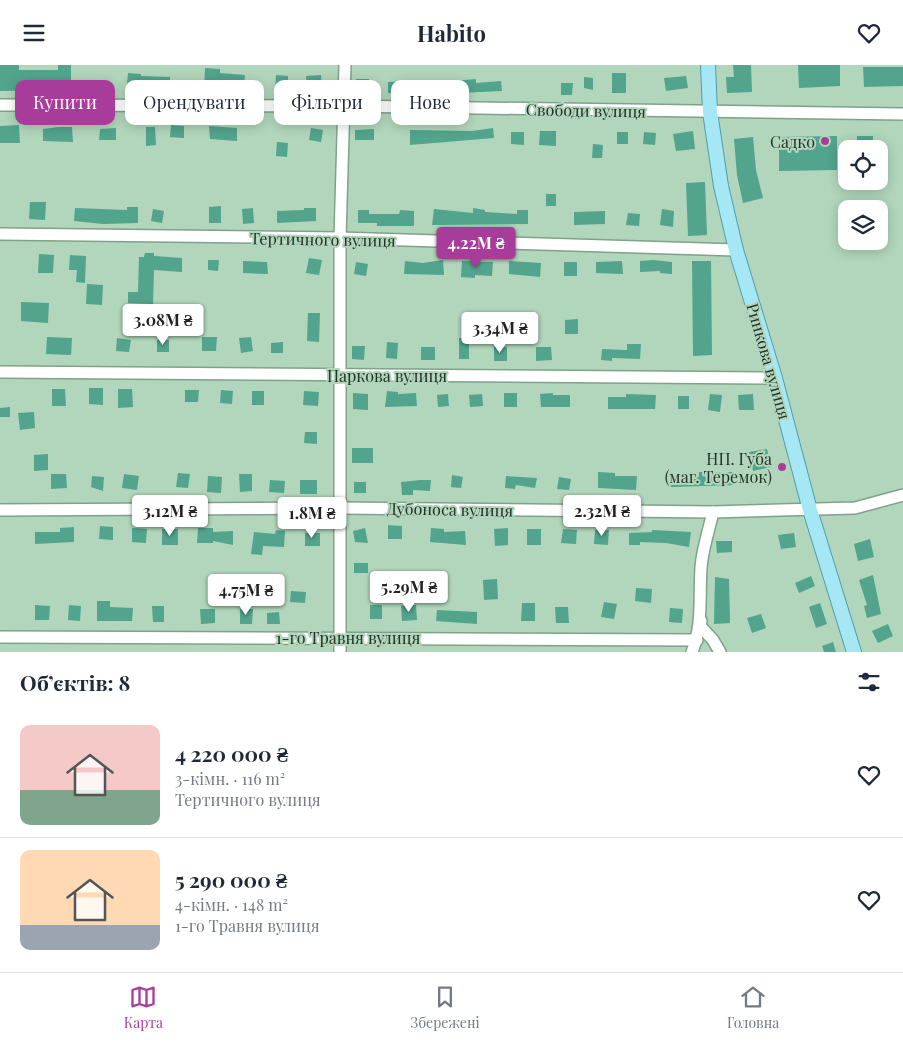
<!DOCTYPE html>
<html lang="uk">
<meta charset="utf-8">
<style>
body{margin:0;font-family:"Playfair Display",serif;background:#f6f6f7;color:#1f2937;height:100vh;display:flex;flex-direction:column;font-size:19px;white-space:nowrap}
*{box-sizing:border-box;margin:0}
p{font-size:16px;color:#747a83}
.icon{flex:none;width:28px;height:28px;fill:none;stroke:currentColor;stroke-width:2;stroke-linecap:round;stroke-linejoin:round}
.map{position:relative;height:587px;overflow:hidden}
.sheet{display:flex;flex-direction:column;background:#fff;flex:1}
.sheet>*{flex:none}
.hud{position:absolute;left:15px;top:15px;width:500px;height:45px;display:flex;gap:10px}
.buttons{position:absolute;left:838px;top:75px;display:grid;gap:10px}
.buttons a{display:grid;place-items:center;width:50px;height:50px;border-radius:10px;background:#fff;box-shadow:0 2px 12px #0003;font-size:25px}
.price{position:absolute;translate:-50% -42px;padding:0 11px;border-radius:5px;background:#fff;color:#222;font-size:16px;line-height:32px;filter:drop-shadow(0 1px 2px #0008)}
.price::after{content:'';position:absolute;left:50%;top:30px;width:15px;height:11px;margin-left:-8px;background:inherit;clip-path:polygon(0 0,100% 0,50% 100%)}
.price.active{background:#a83c9b;color:#fff}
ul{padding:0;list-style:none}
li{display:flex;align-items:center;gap:15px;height:125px;padding:0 20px}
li+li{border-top:1px solid #e0e1e3}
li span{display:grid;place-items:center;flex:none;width:140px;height:100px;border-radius:10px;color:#555}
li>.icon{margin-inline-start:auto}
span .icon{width:60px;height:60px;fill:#fffc;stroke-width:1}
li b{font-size:21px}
h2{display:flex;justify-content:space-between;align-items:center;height:60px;padding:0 20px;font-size:21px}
.chip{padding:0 18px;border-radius:10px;background:#fff;box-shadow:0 2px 12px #0003;font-size:18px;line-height:45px}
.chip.active{background:#a83c9b;color:#fff}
header{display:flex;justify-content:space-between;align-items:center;height:65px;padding:0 20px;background:#fff;font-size:22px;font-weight:700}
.dock{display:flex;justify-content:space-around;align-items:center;height:70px;border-top:1px solid #e0e1e3;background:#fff;font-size:14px;color:#747a83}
.dock a{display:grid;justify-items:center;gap:2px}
.dock .active{color:#a83c9b}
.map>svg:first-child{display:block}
</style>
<header><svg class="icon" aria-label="menu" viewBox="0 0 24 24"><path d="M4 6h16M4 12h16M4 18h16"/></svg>Habito<svg class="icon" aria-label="heart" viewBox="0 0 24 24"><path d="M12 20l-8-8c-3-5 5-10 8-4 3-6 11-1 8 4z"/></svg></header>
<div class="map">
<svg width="903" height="587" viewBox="0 0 903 587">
<rect width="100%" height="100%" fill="#b1d6bb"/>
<g fill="#52a48d">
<polygon points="0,0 19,0 19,5 58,5 58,0 71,0 71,15 105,17 105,29 75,30 75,25 0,26"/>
<polygon points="733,0 751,0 752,27 727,28 726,12 734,12"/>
<polygon points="798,0 840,0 840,21 799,23"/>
<polygon points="863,2 903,2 903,21 864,22"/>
<polygon points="205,3 220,4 220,8 245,10 243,27 220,25 220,29 204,28"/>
<polygon points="128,8 141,9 141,11 170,12 170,16 189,17 188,30 140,27 139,30 126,29"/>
<rect x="612" y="8" width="14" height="20"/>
<polygon points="276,10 288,11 288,28 275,27"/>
<polygon points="321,10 322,27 307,27 306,11"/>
<polygon points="686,11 688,23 666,26 664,13"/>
<polygon points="584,12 593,13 593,25 584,23"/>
<rect x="356" y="14" width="13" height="16"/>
<polygon points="476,14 476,18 501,16 502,26 440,29 439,17"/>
<polygon points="418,16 418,28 388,28 388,17"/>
<polygon points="561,18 573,18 572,30 561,30"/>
<polygon points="19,60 20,78 0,78 0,61"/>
<polygon points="171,60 184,61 184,73 170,72"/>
<polygon points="209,61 237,63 237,76 210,74"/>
<polygon points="58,62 72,62 73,77 43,76 43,64"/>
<polygon points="146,62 155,62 156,80 146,81"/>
<polygon points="116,63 116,75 99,75 100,64"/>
<polygon points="311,63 323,65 321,77 309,75"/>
<polygon points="493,63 494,73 410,80 410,65 472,66"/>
<polygon points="374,64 374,75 355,75 355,65"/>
<polygon points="540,66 556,66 556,81 539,80"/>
<polygon points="693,66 695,84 676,86 673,69"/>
<polygon points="511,67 524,67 524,80 511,79"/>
<rect x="617" y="67" width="11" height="12"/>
<polygon points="644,67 656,68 655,80 643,79"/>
<polygon points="837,71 837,105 779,106 779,72"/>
<rect x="857" y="71" width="16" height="13"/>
<polygon points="753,72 756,105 763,133 743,138 737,110 734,74"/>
<polygon points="277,77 288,78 287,92 276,91"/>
<polygon points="593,79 603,80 602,93 592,93"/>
<polygon points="705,117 707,170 688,171 686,118"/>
<rect x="546" y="129" width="10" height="12"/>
<polygon points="30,137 46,137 45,155 29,154"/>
<polygon points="221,141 221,158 209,158 209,142"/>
<polygon points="127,142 138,142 138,158 103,159 74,156 75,143 127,145"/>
<polygon points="253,143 254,158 243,159 242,144"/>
<polygon points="304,143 316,143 316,156 277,158 277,146 304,145"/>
<polygon points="473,143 485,145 485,147 517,149 517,145 528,145 528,159 432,160 434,144 473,148"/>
<polygon points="153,144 164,146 162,158 151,156"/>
<polygon points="662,144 674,146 673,162 660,160"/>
<polygon points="358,145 369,145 369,149 399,149 400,145 414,146 414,161 377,161 377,158 358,158"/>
<polygon points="605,146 605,159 574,160 574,147"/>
<polygon points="628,148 640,149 639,161 626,160"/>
<polygon points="145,188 154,188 154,191 182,193 182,207 154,205 153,239 128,238 128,227 138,227 139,192 144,192"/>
<polygon points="39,189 54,190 53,208 38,208"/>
<polygon points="70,190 86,191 85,218 76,217 77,205 69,205"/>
<polygon points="309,193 322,195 319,210 306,208"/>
<polygon points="208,195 219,195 218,206 208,205"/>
<polygon points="443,195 444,210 404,209 405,196 423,198"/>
<polygon points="653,195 672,197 672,209 660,208 660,206 640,207 640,196"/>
<polygon points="243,196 267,197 268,209 243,208"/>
<polygon points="462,196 493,197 492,211 475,210 475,213 461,212"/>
<polygon points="509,196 541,198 540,212 509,209"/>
<polygon points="622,196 623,209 596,208 596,197"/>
<polygon points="692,196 711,196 712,290 693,291"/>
<polygon points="356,197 368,199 366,211 354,209"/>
<rect x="564" y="197" width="13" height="14"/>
<polygon points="87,219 103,220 102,240 86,239"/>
<polygon points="21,237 49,238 48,258 21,256"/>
<polygon points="308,248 320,248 319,277 307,276"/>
<polygon points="578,254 578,269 565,269 565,255"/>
<polygon points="47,272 72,273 71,290 46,289"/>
<polygon points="202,272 217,272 216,286 202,286"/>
<polygon points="251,272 253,286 241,288 239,273"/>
<polygon points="117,273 131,275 129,287 116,286"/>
<rect x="459" y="273" width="10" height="21"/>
<rect x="157" y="275" width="12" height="12"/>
<polygon points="283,277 283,288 271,288 271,278"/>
<polygon points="387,277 398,278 397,294 386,293"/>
<polygon points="627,279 641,279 640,294 612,293 612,296 601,295 602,284 627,285"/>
<polygon points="352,281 365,281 364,295 352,294"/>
<rect x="421" y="282" width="14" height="13"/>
<rect x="494" y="282" width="13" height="14"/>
<polygon points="536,282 551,282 552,295 536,296"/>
<polygon points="89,323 103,323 103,340 89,339"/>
<polygon points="52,324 65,324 66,341 52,341"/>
<polygon points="118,324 132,324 133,342 118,343"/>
<polygon points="185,325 199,325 198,337 185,337"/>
<polygon points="221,325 233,326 232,339 220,338"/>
<rect x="252" y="326" width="12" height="14"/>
<polygon points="304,326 319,327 318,341 303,340"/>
<polygon points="387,326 398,327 398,329 416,328 417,341 385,342"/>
<polygon points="353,328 368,329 368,345 353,344"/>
<rect x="504" y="328" width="13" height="14"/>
<polygon points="553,328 553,330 570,330 570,342 541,342 540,329"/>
<polygon points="448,329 449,341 438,342 437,330"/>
<polygon points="482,329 483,341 470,342 469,330"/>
<polygon points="626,329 656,330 655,344 608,344 608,332 626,332"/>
<polygon points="710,329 722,330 720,347 708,345"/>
<polygon points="753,329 754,345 739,345 738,330"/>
<rect x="678" y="331" width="11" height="13"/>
<polygon points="10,342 10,352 0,352 0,343"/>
<polygon points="34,347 35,363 20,365 18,348"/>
<polygon points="305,367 317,367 317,379 304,378"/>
<rect x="352" y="383" width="21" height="15"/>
<polygon points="767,384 771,402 753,406 749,387"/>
<polygon points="48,389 48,405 34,406 34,390"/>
<polygon points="598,407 615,408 615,411 637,411 636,425 598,423"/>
<polygon points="699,407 733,407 734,420 671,422 671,410 699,412"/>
<polygon points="178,408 190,409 188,423 176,422"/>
<polygon points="51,409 66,409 67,423 51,424"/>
<polygon points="124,409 139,411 137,425 122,423"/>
<polygon points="239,409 252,409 252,426 240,427"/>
<polygon points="452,410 463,412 461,423 451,422"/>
<polygon points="92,411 104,412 103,426 91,422"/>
<polygon points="208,411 222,412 221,428 207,427"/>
<polygon points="506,411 537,413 535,423 516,420 515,424 505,423"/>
<polygon points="559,412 571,414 569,425 557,424"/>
<polygon points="270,415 285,416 284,428 269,427"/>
<rect x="300" y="415" width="17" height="14"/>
<polygon points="421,415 431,415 430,426 413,425 413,430 402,430 401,417"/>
<rect x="354" y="417" width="12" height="11"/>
<polygon points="388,460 402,461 402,474 388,474"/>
<polygon points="100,461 113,462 113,475 99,474"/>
<polygon points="74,462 74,477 35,479 35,467 60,467 60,463"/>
<polygon points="132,463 147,464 146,478 132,477"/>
<polygon points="198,463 213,463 213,467 233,466 233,480 213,476 213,478 197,478"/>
<polygon points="365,463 368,478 355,477 353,466"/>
<polygon points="431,463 444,464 444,467 465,466 466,480 430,477"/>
<polygon points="508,463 508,480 495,481 494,464"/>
<rect x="162" y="464" width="16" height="16"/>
<rect x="527" y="464" width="14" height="16"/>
<polygon points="563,464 577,465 576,479 561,478"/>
<polygon points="276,465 285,466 284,482 263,481 262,490 251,489 254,467 275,469"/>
<polygon points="595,465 609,465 608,480 594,479"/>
<polygon points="652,465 691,467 689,482 666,478 640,477 640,480 629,480 629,468 652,467"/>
<rect x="305" y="468" width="15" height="13"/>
<polygon points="794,468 796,482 781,484 778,470"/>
<polygon points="870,474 874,492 858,496 854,479"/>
<polygon points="716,476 732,476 732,487 717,488"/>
<rect x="354" y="498" width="14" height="10"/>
<polygon points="873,510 881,549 867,553 864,541 867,540 859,515"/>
<polygon points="811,511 815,521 799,528 795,518"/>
<polygon points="715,512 729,514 730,558 714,559"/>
<polygon points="497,514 498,534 484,535 483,515"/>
<polygon points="636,523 652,524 651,538 635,536"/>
<polygon points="291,526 306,527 305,538 290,537"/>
<polygon points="97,536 110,536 110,542 133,543 132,556 97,556"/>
<polygon points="604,537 617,539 614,554 601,552"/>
<polygon points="522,538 535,538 535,556 521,556"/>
<polygon points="820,538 827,559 816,563 809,542"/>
<polygon points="35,540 50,541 49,555 35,555"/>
<polygon points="69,540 81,541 80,556 68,555"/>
<rect x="370" y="540" width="12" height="14"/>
<polygon points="416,540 417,555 402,556 401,541"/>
<polygon points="152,541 164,541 164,557 153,557"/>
<polygon points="555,542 568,542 569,558 556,558"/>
<polygon points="670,543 683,544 682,558 669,557"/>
<polygon points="200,544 215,544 215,558 201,559"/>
<polygon points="240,544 253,544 252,559 240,559"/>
<polygon points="437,545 477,547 477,559 436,556"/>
<polygon points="279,547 280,559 267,559 267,548"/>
<polygon points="761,549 766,563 752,568 747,553"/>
<polygon points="888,559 893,571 878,578 872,566"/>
<polygon points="833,577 836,587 824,587 822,581"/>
</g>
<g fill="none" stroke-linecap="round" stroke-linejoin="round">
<defs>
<g id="minor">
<polyline points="0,40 344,41 903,49"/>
<polyline points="0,169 340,173 736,185"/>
<polyline points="0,307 775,313"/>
<polyline points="0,445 340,443 713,447 855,443 903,430"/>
<polyline points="701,556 700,561 713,575 720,587"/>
<polyline points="0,572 697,575"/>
<polyline points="340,587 340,173 345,0"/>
<path d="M692,587c11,-28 7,-55 9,-84 1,-18 8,-38 12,-56"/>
</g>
<polyline id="major" points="708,0 710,47 721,121 736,185 775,313 810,445 854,587"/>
</defs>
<use href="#minor" stroke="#7fa288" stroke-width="14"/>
<use href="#major" stroke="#529da8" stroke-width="16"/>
<use href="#minor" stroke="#fff" stroke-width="11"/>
<use href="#major" stroke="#a6e7f5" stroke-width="14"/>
</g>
<g fill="#a83c9b" stroke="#b1d6bb" stroke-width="2">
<circle cx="825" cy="76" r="5"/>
<circle cx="782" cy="402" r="5"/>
</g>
<g text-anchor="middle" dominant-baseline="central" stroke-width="4" stroke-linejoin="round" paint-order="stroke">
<g font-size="16" fill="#233127" stroke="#b1d6bb">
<text transform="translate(586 45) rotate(1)">Свободи вулиця</text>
<text transform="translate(323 174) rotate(1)">Тертичного вулиця</text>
<text transform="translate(769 296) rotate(74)">Ринкова вулиця</text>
<text x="387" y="310">Паркова вулиця</text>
<text transform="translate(450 444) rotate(1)">Дубоноса вулиця</text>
<text x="348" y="572">1-го Травня вулиця</text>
</g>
<g font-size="16" fill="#233127" stroke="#b1d6bb" text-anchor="end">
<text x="815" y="76">Садко</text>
<text x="772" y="393">НП. Губа<tspan x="772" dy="18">(маг. Теремок)</tspan></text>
</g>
</g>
</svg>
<div class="buttons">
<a><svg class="icon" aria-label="locate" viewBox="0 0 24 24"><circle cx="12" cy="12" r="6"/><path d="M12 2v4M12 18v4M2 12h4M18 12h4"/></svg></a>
<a><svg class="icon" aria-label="layers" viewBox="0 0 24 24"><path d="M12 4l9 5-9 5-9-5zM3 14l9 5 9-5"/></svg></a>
</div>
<b class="price active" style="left:476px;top:204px">4.22M ₴</b>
<b class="price" style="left:163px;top:281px">3.08M ₴</b>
<b class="price" style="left:500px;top:289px">3.34M ₴</b>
<b class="price" style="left:170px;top:472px">3.12M ₴</b>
<b class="price" style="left:602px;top:472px">2.32M ₴</b>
<b class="price" style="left:312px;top:474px">1.8M ₴</b>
<b class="price" style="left:409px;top:548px">5.29M ₴</b>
<b class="price" style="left:246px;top:551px">4.75M ₴</b>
<div class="hud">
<a class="chip active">Купити</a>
<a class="chip">Орендувати</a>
<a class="chip">Фільтри</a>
<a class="chip">Нове</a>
</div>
</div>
<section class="sheet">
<h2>Об’єктів: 8<svg class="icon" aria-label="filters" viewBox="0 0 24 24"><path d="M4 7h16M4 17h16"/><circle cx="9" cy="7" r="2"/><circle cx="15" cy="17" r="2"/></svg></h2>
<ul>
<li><span style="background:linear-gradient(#f6c9c9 65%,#7fa58c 0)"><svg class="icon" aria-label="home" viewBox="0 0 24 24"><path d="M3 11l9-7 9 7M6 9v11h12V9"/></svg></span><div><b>4 220 000 ₴</b><p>3-кімн. · 116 m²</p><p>Тертичного вулиця</p></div><svg class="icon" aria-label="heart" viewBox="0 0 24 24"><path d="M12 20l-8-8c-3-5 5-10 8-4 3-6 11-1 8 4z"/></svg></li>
<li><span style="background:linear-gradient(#ffd9b3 75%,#9aa5b1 0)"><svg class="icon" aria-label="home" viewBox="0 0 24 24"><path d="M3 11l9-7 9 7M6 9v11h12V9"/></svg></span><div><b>5 290 000 ₴</b><p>4-кімн. · 148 m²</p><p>1-го Травня вулиця</p></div><svg class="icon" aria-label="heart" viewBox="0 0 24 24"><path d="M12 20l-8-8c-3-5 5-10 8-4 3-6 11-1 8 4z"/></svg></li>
</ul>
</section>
<nav class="dock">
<a class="active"><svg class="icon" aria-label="map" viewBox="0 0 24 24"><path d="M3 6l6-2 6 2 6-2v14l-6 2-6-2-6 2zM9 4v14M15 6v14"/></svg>Карта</a>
<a><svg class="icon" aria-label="saved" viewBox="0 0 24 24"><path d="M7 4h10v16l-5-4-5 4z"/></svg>Збережені</a>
<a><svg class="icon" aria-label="home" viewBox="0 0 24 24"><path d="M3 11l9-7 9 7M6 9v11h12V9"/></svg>Головна</a>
</nav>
